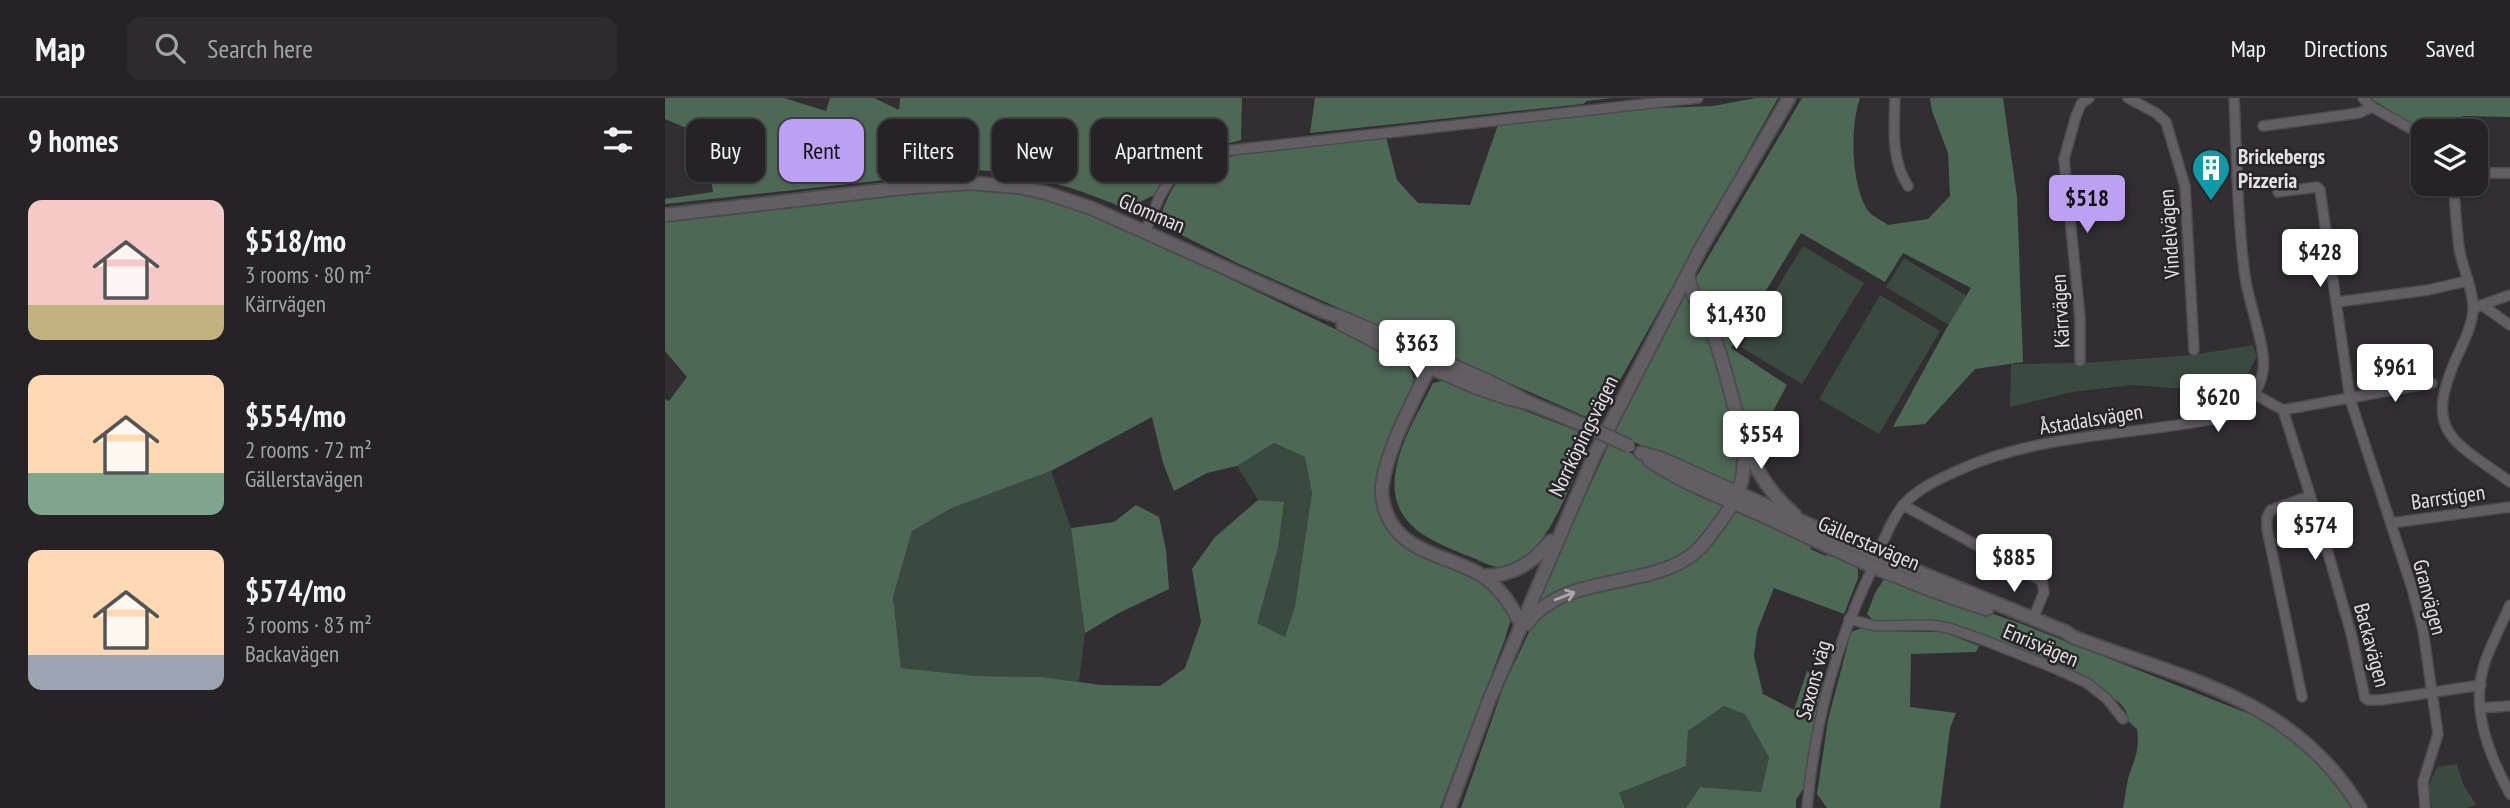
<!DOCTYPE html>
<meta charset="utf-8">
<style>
body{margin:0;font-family:"PT Sans Narrow",sans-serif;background:#2d2b2e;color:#f1f3f6;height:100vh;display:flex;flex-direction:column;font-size:26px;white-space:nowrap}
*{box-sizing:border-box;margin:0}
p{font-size:23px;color:#a3a4a7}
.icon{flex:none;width:38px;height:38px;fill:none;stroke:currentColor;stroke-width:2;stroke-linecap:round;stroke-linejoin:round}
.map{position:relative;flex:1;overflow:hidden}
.details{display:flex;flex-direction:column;background:#252326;width:665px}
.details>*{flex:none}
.hud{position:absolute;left:21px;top:21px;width:665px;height:63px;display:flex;gap:14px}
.controls{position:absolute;left:1746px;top:21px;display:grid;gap:14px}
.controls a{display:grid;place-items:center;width:77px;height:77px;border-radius:14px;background:#252326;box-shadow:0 2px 5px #0004,0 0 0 2px #424043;font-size:35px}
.price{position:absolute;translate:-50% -60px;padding:0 16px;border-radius:7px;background:#fff;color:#222;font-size:23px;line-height:46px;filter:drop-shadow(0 2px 4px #0008)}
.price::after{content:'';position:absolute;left:50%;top:42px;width:21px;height:16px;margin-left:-10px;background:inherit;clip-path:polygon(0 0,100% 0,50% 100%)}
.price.active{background:#bca0f2;color:#111}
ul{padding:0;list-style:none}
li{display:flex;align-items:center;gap:21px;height:175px;padding:0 28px}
li span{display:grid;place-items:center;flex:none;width:196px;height:140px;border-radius:14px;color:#555}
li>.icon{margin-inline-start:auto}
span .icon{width:84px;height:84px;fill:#fffc;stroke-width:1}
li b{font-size:30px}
h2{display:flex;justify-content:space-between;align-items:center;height:84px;padding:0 28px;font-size:30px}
.chip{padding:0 24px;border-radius:14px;background:#252326;box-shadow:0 2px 5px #0004,0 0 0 2px #424043;font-size:24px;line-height:63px}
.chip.active{background:#bca0f2;color:#111}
header{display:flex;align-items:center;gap:42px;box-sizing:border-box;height:98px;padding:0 35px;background:#252326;border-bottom:2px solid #424043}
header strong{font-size:33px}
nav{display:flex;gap:38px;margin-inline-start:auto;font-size:24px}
.search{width:490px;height:63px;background:#2d2b2e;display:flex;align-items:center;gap:18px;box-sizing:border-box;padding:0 24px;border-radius:14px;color:#a3a4a7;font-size:26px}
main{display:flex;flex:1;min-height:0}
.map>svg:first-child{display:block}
</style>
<header>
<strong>Map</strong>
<div class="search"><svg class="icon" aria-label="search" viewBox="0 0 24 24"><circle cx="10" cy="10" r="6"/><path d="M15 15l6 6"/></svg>Search here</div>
<nav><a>Map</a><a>Directions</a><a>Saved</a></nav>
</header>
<main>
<section class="details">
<h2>9 homes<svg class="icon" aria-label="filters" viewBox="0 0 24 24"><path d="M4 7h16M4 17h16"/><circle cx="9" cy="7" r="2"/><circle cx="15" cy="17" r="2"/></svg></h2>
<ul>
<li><span style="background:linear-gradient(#f6c9c9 75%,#c2b280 0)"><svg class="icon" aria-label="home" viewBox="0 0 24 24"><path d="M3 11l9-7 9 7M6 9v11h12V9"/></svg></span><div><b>$518/mo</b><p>3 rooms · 80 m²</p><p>Kärrvägen</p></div></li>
<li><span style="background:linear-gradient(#ffd9b3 70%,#7fa58c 0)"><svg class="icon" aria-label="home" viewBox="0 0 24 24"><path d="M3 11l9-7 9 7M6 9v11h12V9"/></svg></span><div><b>$554/mo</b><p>2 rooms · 72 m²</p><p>Gällerstavägen</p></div></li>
<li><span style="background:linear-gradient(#ffd9b3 75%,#9aa5b1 0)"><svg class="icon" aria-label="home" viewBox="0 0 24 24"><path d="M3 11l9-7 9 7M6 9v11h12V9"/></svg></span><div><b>$574/mo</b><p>3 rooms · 83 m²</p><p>Backavägen</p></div></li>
</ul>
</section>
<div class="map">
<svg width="1845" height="710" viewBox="0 0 1845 710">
<rect width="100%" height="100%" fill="#312f32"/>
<g fill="#3b4a40">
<polygon points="1138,148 1199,185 1137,286 1076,249"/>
<polygon points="1239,160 1302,198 1284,227 1221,189"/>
<polygon points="1215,197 1275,233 1214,336 1154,301"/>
<polygon points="1588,247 1592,258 1574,294 1555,309 1521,291 1467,287 1407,294 1345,309 1346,266 1418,265 1528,257"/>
<polygon points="609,345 640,359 647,395 630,508 620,539 592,525 619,405 593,402 572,368"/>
<polygon points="386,373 406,430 420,535 414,584 377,579 312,578 236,570 228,499 247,433 287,410"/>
<polygon points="1059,608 1080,615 1104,661 1096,694 1035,689 1021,710 960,710 954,695 1021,668 1023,633"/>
<polygon points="1792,666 1798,686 1811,707 1801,710 1767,710 1763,689 1772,669"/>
</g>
<g fill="#4e6856" fill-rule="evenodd">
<path d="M0,0h119l42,13 4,-13h44l25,12 1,-12h342l-1,42 -41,11 -19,9 -19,20 -8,15 -28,14c-49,-21 -96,-36 -150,-39l-311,34v-5l48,-7 -10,-57 -38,-16z"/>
<polygon points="650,0 947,0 922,3 918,6 645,35"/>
<path d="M1091,0h22l-168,300 -17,22 -354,-156 -81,-41c6,-17 12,-34 24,-47 27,-27 162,-34 204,-39l11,43 21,23 52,2 28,-80 133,-16 82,-3z"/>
<path d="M1137,0h58c-10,30 -9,82 6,110 4,7 15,12 22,17l40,-6 22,-23 -2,-43 -16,-42 -2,-13h73l14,99 6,165 -48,7 -50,55 -32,3 53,-98 25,-41 -68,-35 -18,29 -84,-49 -70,115 56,37 -37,69 -59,-168z"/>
<polygon points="1705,0 1845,0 1845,19 1798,18 1778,33 1759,34"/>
<path d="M316,90l36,4 46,11 81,35 265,126 5,16 -34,88 11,64 16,16 67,30 26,17 12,20 -7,24 -65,169h-775v-409l4,2 18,-24 -22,-26v-132l247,-29zM487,319l11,46 11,28 33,-18 30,-7 37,-23 31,14 7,36 -17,113 -10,31 -28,-14 21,-76 6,-45 -26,-2 -43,37 -23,32 9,53 -16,46 -25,18 -59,-1 -59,-8 -65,-1 -76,-8 -8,-71 19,-66 40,-23 99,-37z"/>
<polygon points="1021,196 1049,248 1074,348 1076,370 1070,389 949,335"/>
<path d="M781,282l136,53 8,6c-15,34 -35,93 -63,117 -8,6 -19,11 -29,11 -10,-1 -21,-8 -30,-11 -31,-13 -68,-26 -73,-63 -4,-38 22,-77 38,-110z"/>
<polygon points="944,346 964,354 1016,385 1061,405 1060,411 1022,454 1000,465 944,480 872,505"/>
<polygon points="471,407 494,419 501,452 504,491 452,516 420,535 406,430 449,424"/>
<polygon points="1072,414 1083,415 1147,446 1145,451 1161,458 1164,453 1187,463 1193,472 1193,480 1179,516 1109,490 1092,533 1089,558 1098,596 1129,612 1142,573 1158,584 1138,691 1131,702 1131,710 1021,710 1035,689 1096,694 1104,660 1080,616 1059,608 1023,633 1021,668 954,695 960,710 796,710 839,587 867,528 876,518 897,504 1004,475"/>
<path d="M1220,480l8,1 129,45 240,95 35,23 28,25 31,41h-233c2,-9 3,-20 5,-29 6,-20 12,-27 9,-50l-9,-8 -2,-10 -5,-7 -40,-30 -128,-50 -24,-4 -55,1 -7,-7 8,-21z"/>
<polygon points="1197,530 1213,533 1278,534 1314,548 1311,554 1246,556 1245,609 1291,615 1285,630 1275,710 1162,710 1152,696 1163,622 1186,534"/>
</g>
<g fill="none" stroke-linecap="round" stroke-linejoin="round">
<defs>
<g id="street">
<path d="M1230,0c-1,31 -4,62 13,88"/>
<polyline points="1463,0 1491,15 1501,24 1520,88 1529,252"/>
<polyline points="1698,0 1707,9 1759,38"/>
<polyline points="1598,28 1694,15 1707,9"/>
<polyline points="1811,75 1845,75"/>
<path d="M1788,86c3,23 3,46 7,69 4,18 14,39 13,57 -1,17 -11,35 -18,51 -32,74 1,81 55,121"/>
<polyline points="1613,94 1652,89 1655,92 1685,301 1747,490 1758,532 1773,636 1758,684 1760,710"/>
<path d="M481,133c9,-24 17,-51 41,-66 10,-7 25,-10 37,-14l474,-53"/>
<polyline points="1672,204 1763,192 1802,183"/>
<polyline points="1817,207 1845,197"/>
<polyline points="1808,211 1817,207 1845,227"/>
<polyline points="1415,263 1415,219 1399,61 1411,18 1416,6 1424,0"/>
<polyline points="1591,297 1618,312"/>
<polyline points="1618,312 1659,441 1686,535 1700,600 1703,602 1716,602 1816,587"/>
<polyline points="1618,312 1767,285"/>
<polyline points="1238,407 1377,483 1379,494 1368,521"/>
<polyline points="1726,425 1845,409"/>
<path d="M1212,457c8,-17 15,-37 28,-52 14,-15 34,-24 54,-33 84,-38 176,-34 265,-53 22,-11 35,-22 39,-46 4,-22 -15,-69 -18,-95 -8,-59 -8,-119 -11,-178"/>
<path d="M1845,507c-8,18 -17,36 -24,54 -17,46 2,94 24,135"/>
<polyline points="1184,521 1210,528 1265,527 1284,530 1321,543 1389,570 1422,585 1441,600 1458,621"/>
<polyline points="1637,599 1602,431 1602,419 1606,412 1645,398"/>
<polyline points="1815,610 1845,608"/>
<path d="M1142,710c8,-87 28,-163 66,-241"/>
</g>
<g id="secondary">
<polyline points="0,117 247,89 305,85 354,89 381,95 426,110 657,213 681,221 823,283 867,306"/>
<path d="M1023,175c2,26 20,45 28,69 23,65 22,125 79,173"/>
<polyline points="678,227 734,256 810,289 845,301 867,306 916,326"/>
<path d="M769,259c-18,40 -46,87 -52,129 -1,10 1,18 4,26 15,42 63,43 95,63 18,11 31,31 40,49"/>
<path d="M976,355l19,5 217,97 189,77 7,5c112,43 220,60 287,171"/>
<path d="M984,362c40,28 87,42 130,63 68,33 136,64 208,86"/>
<path d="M818,478c30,0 49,-13 68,-35"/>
<path d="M862,526c35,-50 116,-35 162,-67 12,-8 21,-21 29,-32 25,-33 26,-45 27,-85"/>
<polyline points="784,710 823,605 929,358 1037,148 1124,0"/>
</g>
</defs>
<use href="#street" stroke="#4e4c4f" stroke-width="12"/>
<use href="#secondary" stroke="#4e4c4f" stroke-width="16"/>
<use href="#street" stroke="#615f63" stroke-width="9"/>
<use href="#secondary" stroke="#615f63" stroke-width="12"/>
<defs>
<polyline id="secondary-bridge" points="916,326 964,348"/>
</defs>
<use href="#secondary-bridge" stroke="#4e4c4f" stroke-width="16" stroke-linecap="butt"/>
<use href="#secondary-bridge" stroke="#615f63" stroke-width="12"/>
</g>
<defs><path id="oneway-shaft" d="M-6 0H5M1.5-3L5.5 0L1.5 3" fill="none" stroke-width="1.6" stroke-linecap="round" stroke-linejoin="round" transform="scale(1.75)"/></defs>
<use stroke="#a9a7aa" href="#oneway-shaft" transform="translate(900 498) rotate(-21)"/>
<defs>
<symbol id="building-pin" viewBox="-11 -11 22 30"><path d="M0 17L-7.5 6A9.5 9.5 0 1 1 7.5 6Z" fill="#0f9aa8" stroke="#272528"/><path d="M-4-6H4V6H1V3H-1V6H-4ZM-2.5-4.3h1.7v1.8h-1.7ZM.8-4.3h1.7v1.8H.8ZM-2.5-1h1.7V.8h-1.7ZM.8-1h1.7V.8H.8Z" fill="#fff"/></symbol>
</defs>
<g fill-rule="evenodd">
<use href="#building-pin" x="1524" y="48" width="44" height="60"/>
</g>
<g text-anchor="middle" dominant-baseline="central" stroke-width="5" stroke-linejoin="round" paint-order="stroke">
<g font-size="21" font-weight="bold" fill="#e4e2e5" stroke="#272528" text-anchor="start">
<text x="1573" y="58">Brickebergs<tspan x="1573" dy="24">Pizzeria</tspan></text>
</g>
<g font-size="21" fill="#e4e2e5" stroke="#272528">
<text transform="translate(487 115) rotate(23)">Glomman</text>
<text transform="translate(1504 136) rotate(-94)">Vindelvägen</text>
<text transform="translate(1395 213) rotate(-93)">Kärrvägen</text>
<text transform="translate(1426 321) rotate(-9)">Åstadalsvägen</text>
<text transform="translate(918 338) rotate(-64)">Norrköpingsvägen</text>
<text transform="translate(1783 399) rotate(-8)">Barrstigen</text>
<text transform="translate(1204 445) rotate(23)">Gällerstavägen</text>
<text transform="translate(1765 499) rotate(75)">Granvägen</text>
<text transform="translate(1376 547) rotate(23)">Enrisvägen</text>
<text transform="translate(1707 547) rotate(75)">Backavägen</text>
<text transform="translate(1148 582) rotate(-75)">Saxons väg</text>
</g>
</g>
</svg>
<div class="controls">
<a><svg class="icon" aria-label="layers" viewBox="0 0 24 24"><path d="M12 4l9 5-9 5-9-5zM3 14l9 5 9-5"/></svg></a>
</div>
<b class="price active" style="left:1422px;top:137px">$518</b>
<b class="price" style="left:1655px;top:191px">$428</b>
<b class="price" style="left:1071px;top:253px">$1,430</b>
<b class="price" style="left:752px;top:282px">$363</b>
<b class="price" style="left:1730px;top:306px">$961</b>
<b class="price" style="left:1553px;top:336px">$620</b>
<b class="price" style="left:1096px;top:373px">$554</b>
<b class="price" style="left:1650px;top:464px">$574</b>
<b class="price" style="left:1349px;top:496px">$885</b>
<div class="hud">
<a class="chip">Buy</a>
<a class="chip active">Rent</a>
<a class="chip">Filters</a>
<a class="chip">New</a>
<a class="chip">Apartment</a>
</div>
</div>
</main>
